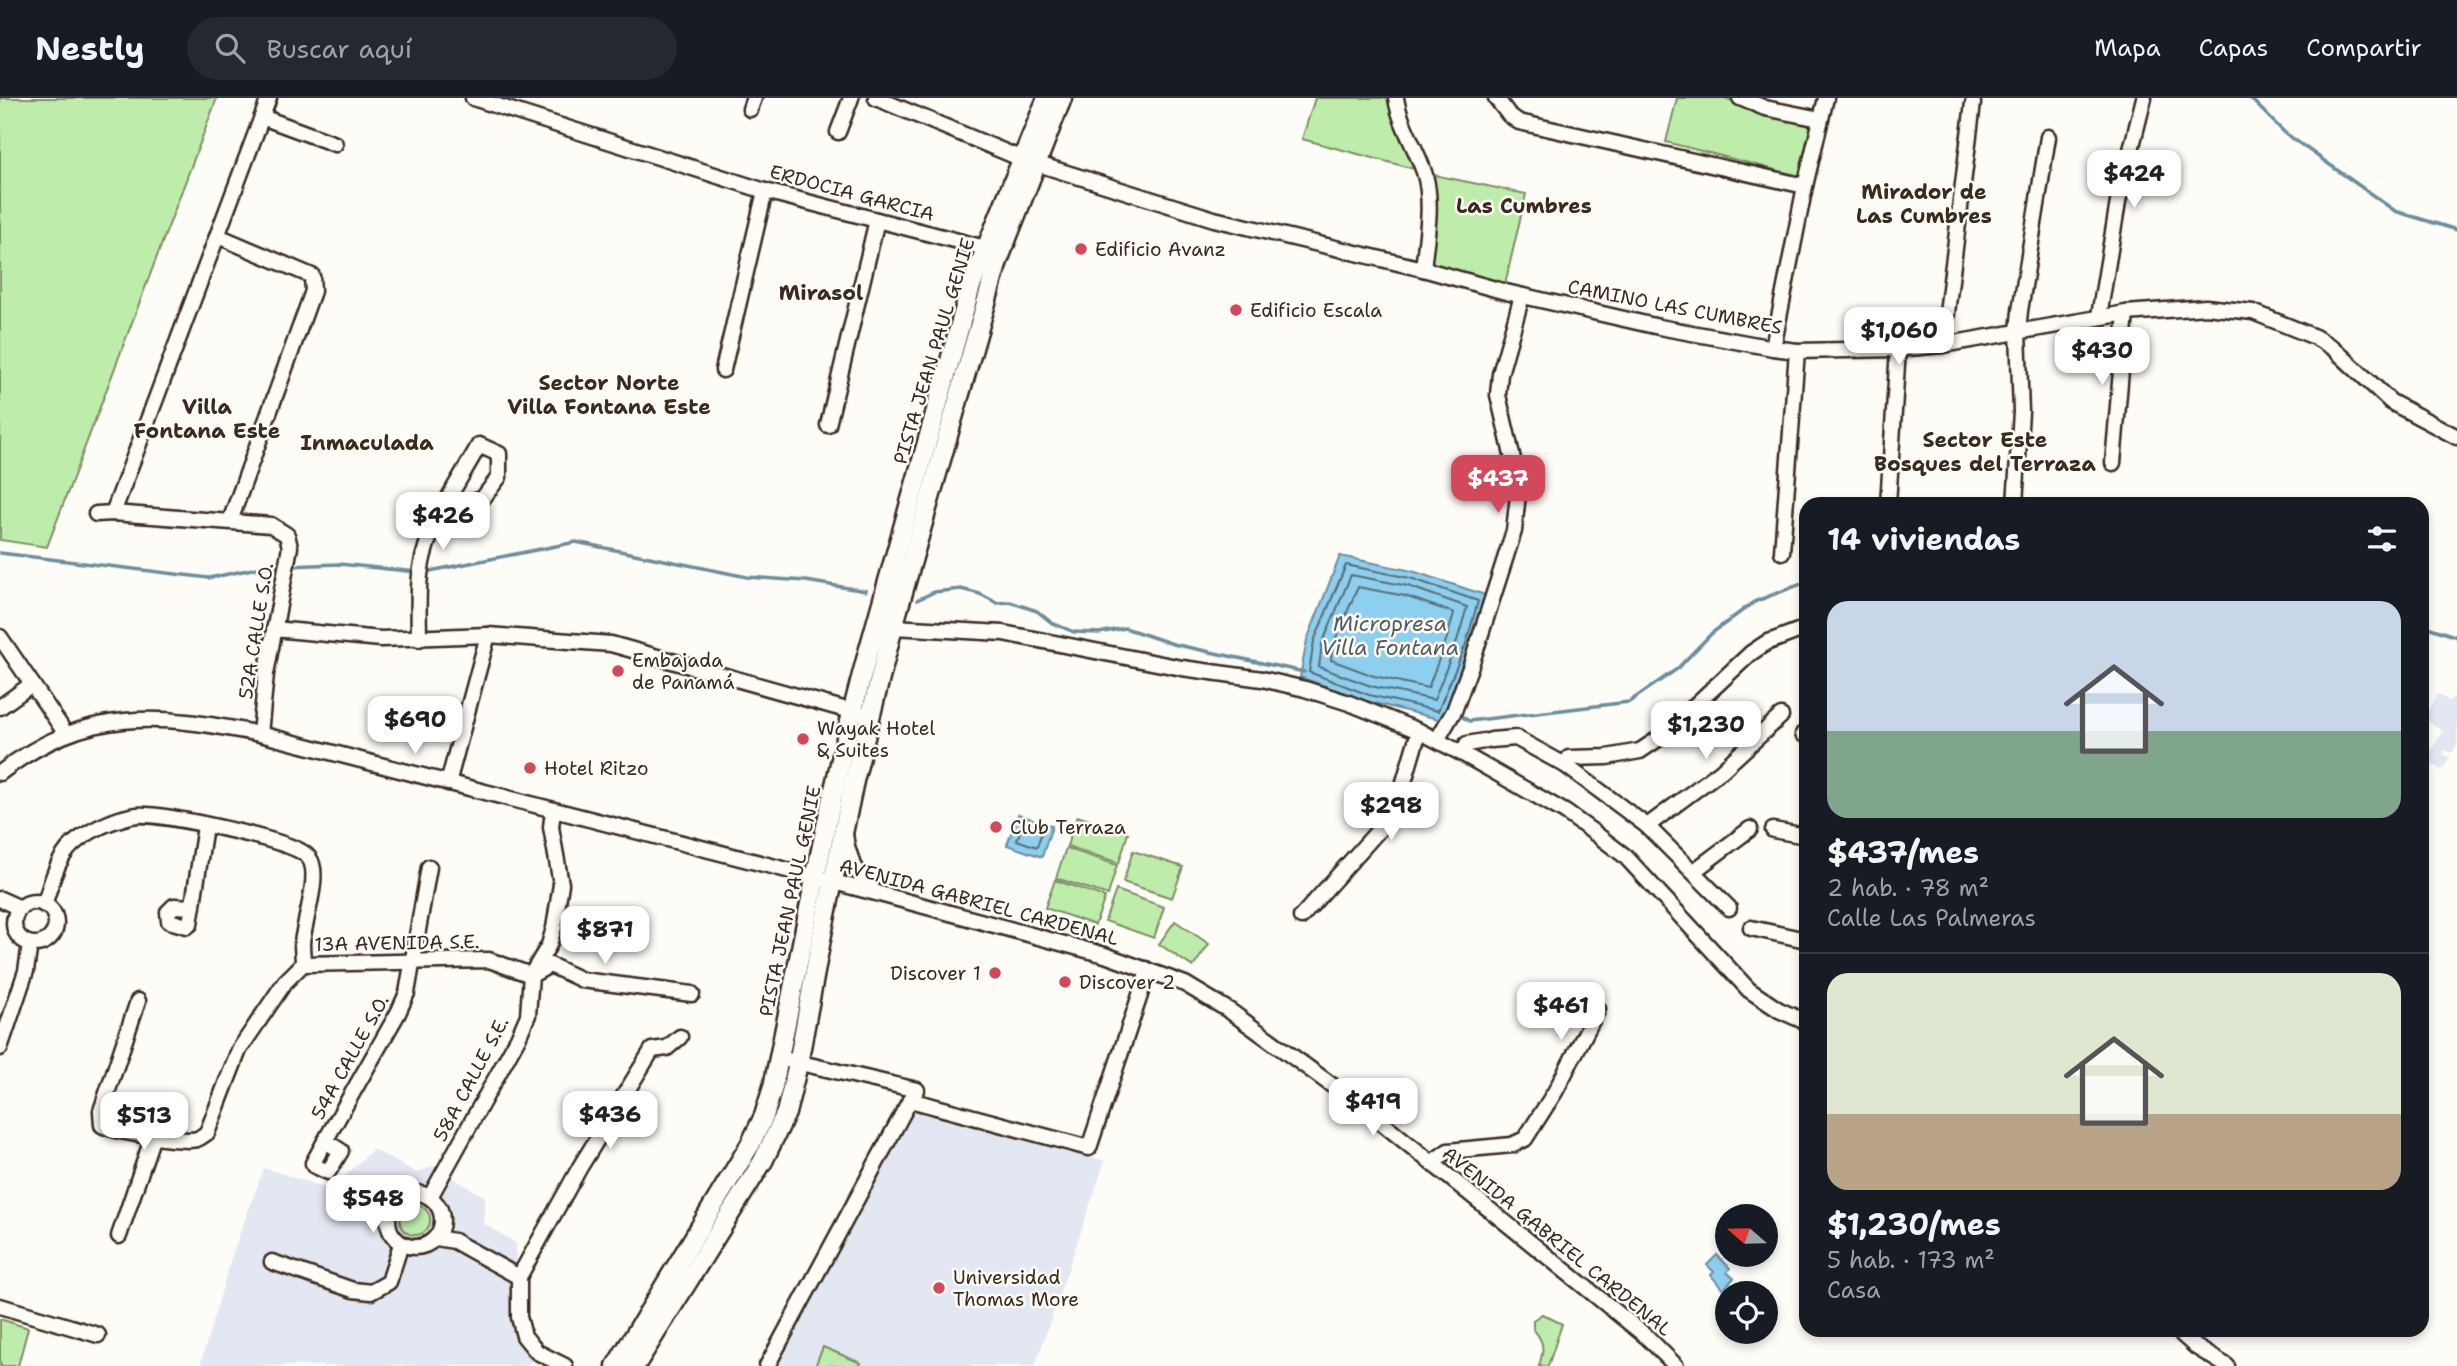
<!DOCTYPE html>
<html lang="es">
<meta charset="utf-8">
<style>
body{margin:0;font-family:"Shantell Sans",sans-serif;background:#242831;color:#f1f3f6;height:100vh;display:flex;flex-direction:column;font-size:26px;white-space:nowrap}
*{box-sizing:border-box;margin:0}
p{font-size:23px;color:#9ea1a6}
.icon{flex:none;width:38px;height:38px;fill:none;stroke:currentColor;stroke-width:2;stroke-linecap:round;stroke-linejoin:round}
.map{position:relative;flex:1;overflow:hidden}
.drawer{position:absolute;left:1799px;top:399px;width:630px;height:840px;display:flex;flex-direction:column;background:#171b24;border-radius:21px;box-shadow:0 4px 10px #0003}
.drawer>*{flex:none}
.needle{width:46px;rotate:290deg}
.controls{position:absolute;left:1715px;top:1106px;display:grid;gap:14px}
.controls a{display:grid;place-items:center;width:63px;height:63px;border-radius:50%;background:#171b24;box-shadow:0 4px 10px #0003;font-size:35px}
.price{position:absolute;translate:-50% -60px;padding:0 16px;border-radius:14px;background:#fff;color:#222;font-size:23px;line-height:46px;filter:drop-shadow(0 2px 4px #0008)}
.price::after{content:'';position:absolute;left:50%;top:42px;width:21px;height:16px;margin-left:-10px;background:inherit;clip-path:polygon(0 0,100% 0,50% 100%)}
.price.active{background:#d1495b;color:#fff}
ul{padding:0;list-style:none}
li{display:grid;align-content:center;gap:14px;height:371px;padding:0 28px}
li+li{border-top:2px solid #363941}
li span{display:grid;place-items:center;height:217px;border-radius:21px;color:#555}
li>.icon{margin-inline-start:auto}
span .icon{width:126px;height:126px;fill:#fffc;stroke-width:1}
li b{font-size:30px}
h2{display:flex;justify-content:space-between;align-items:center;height:84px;padding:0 28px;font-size:30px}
header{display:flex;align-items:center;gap:42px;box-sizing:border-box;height:98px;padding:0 35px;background:#171b24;border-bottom:2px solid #363941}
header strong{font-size:33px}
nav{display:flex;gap:38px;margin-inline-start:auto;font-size:24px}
.search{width:490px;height:63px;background:#242831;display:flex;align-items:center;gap:18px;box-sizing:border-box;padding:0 24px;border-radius:38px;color:#9ea1a6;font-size:26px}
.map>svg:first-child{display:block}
</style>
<header>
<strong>Nestly</strong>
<div class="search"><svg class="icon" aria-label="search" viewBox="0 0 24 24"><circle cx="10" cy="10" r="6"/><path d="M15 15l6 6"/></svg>Buscar aquí</div>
<nav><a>Mapa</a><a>Capas</a><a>Compartir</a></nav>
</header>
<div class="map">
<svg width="2457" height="1268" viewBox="0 0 2457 1268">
<rect width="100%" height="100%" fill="#fdfcf7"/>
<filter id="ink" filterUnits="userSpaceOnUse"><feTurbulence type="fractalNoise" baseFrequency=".0143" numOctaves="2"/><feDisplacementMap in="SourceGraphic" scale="14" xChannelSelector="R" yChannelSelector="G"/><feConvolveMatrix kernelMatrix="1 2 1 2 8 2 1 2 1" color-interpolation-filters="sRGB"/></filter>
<g filter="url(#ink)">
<g fill="#e3e7f2">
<polygon points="2438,596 2449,603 2457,596 2457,647 2452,655 2445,652 2443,656 2450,660 2442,672 2426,662 2443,632 2423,620"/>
<polygon points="917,1010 1105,1063 1035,1268 772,1268"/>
<polygon points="373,1051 417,1075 433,1068 485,1099 483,1125 516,1145 515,1230 532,1263 524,1268 200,1268 231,1160 264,1070 339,1094 349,1074"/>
</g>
<g fill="#beedab" stroke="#7c8c64" stroke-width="2">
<polygon points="0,0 217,0 47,449 0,442"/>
<path d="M1315,0h74c1,24 19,49 29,72l-116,-31z"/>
<polygon points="1677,0 1725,0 1763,15 1812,24 1800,78 1666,44"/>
<polygon points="1434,77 1526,96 1505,186 1428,167"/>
<polygon points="1077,718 1128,735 1119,765 1067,748"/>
<polygon points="1066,750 1117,767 1108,797 1056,780"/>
<polygon points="1133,753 1183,769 1172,800 1123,784"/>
<polygon points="1055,782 1105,799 1095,827 1045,810"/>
<polygon points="1116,792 1164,809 1154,840 1105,823"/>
<polygon points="1175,823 1209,846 1193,869 1159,846"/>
<circle cx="415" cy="1122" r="15"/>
<path d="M1542,1216l20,10 -14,42h-9c5,-16 6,-24 -6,-37v-9z"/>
<polygon points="0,1221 28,1230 18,1268 0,1268"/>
<polygon points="823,1249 861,1265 859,1268 815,1268"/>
</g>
<g fill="#8ccfee" stroke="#6c8d9b" stroke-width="2">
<polygon points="1340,458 1412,473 1488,498 1450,606 1442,622 1367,603 1300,579 1307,542"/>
<polygon points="1018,716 1052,728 1042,759 1007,747"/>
<polygon points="1717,1157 1730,1170 1727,1174 1734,1180 1723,1192 1711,1177 1714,1174 1707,1167"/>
</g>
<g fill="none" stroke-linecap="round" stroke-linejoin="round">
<g stroke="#5b6c71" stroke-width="2">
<polygon points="1346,467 1410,480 1478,503 1466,546 1438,613 1369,597 1309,574 1314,543"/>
<polygon points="1351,477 1408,488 1467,509 1457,543 1434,602 1371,588 1319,569 1322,546"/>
<polygon points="1358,489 1405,498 1454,515 1447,540 1428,590 1374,578 1331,562 1332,549"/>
<polygon points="1023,726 1042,733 1037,749 1017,742"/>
</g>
<g stroke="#6c8d9b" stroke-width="3.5">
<polyline points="2250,0 2285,35 2395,113 2457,132"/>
<polyline points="0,455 209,480 272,467 281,467"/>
<polyline points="289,468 339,466 417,474"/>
<polyline points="425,474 576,444 747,479 806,483 866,493"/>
<polyline points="917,502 934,494 961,491 980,496 997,505 1010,504 1037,513 1052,525 1074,534 1099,535 1125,530 1173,546 1304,574"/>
<polyline points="2422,527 2457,539"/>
<polyline points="1456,615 1469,623 1629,604 1677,571 1712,535 1754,504 1806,484"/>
</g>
<defs>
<g id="minor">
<polyline points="473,0 765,93 985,150"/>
<polyline points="876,0 1022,61 1214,121 1423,171 1506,194 1659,229 1773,250 1797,253 1898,251 1943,247 2126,215 2206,209 2253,214 2315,239 2333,250 2391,304 2457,339"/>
<path d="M1396,0c4,27 21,51 29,77 8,29 1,65 -2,94"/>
<polyline points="1496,0 1509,17 1519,24 1805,88"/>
<polyline points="1740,0 1765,10 1820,21"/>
<polyline points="750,11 754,0"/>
<polyline points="262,19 335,46"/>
<polyline points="838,34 851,0"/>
<polyline points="218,138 312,178 313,193 230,423"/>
<polyline points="2099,218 2118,104 2144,0"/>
<polyline points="1943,247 1973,5"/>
<polyline points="1773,250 1805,88 1826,0"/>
<polyline points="723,272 765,93"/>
<polyline points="828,327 877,122"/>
<polyline points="2113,365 2126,215"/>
<polyline points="1888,406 1898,251"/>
<polyline points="2015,406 2021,314 2018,233 2020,213 2048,39"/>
<polyline points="113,415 269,0"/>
<polyline points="96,416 113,415 271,427 287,437 290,449 266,576 260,636"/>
<polyline points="1782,454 1797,253"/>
<polyline points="893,529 1003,535 1182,570 1262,581 1305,591 1349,605 1419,633 1463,656 1565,714 1596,736 1625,758 1749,892 1779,912 1806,924"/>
<polyline points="274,531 381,541 488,537 611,546 861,616"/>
<polyline points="0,539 66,636"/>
<path d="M419,541c0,-23 -2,-48 2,-71 7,-44 37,-84 58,-123l20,9v23l-16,21 -44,20"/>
<polyline points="0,609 32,586"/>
<polyline points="1803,636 1806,636"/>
<polyline points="1437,642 1454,613 1471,567 1514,433 1519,387 1498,297 1500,276 1522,198"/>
<polyline points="1491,642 1516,640 1565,667 1569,660 1607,659 1640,653 1661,639 1751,555 1766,545 1798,533"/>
<polyline points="1463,656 1467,646 1484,643"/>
<polyline points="1565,667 1647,728 1729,810"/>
<path d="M0,675c87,-67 159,-59 260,-39l616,159 229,62 80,29 45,27 140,102 277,224 29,29"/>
<polyline points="448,685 488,537"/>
<polyline points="1647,728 1721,673 1781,618"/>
<polyline points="1773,732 1806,738"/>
<path d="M845,736c3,25 12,41 30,58"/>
<polyline points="1694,773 1750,731"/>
<polyline points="0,801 20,810"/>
<circle cx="35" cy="825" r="21"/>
<path d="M44,807c8,-23 13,-50 34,-65 16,-12 39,-22 59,-25 25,-2 144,24 165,37 5,3 9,8 10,12 6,18 -8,59 -10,79 0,7 1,14 1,21l-18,18 -46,68 -32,83c-4,2 -6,5 -10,6 -11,4 -85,-7 -95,-14l-1,-14 37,-110"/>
<polyline points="193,809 174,808 168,814 169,823 187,828 190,826 205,728"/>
<polyline points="1301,819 1385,725 1401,694 1419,633"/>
<polyline points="1751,830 1806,842"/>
<polyline points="303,866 489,862 531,877"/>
<polyline points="532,877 550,867 582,882 692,896"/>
<polyline points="0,950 26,873 30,846"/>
<polyline points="779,960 917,992"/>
<polyline points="325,1043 398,915 407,895 429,769"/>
<polygon points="325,1043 341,1053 328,1074 315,1068 313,1065"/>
<polyline points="1431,1065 1448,1053 1512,1047 1525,1041 1555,994 1598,911"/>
<circle cx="415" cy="1122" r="27"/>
<polyline points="430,1099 518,940 528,917 531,877 549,847 554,830 561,786 551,729 553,713"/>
<polyline points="119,1138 153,1038"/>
<polyline points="436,1140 454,1143 519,1179"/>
<polyline points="272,1164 353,1192 371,1194 389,1184 401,1146"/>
<polyline points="0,1208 98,1237"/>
<polyline points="2177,1232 2196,1249 2227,1268"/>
<polyline points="565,1268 537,1254 524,1238 519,1219 519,1179 580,1069 652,952 667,950 680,939"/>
<polyline points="767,1268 910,1002 1089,1050 1146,879 1146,871"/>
</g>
<g id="major">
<path d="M616,1268l134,-221 14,-29 9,-29c30,-144 55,-289 94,-431l104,-370 76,-188"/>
<polyline points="635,1268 763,1063 786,1015 798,966 822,836 854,683 893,529 998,163 1062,0"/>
</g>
</defs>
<use href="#minor" stroke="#3b2a1e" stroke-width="19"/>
<use href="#major" stroke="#3b2a1e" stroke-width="23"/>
<use href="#minor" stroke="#fdfcf7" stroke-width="14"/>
<use href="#major" stroke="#fdfcf7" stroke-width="18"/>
</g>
</g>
<g fill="#d1495b" stroke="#fdfcf7" stroke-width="2.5">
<circle cx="1081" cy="151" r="7"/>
<circle cx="1236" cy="212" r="7"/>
<circle cx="618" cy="573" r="7"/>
<circle cx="803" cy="641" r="7"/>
<circle cx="530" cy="670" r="7"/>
<circle cx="996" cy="729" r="7"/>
<circle cx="995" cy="875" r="7"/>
<circle cx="1065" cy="884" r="7"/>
<circle cx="939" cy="1190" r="7"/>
</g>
<g text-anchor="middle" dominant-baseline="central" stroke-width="5" stroke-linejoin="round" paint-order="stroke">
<g font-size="19" fill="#3b2a1e" stroke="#fdfcf7">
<text transform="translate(852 95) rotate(15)">ERDOCIA GARCIA</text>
<text transform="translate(1675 209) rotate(11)">CAMINO LAS CUMBRES</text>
<text transform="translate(934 253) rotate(-73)">PISTA JEAN PAUL GENIE</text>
<text transform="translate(256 533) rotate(-81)">52A CALLE S.O.</text>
<text transform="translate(790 803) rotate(-78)">PISTA JEAN PAUL GENIE</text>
<text transform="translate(979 804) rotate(15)">AVENIDA GABRIEL CARDENAL</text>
<text transform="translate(397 845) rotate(-1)">13A AVENIDA S.E.</text>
<text transform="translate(350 959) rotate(-61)">54A CALLE S.O.</text>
<text transform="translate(471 981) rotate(-62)">58A CALLE S.E.</text>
<text transform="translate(1557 1143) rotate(39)">AVENIDA GABRIEL CARDENAL</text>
</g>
<g font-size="19" fill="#3b2a1e" stroke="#fdfcf7" text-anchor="start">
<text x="1095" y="151">Edificio Avanz</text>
<text x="1250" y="212">Edificio Escala</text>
<text x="632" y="562">Embajada<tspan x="632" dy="22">de Panamá</tspan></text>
<text x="817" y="630">Wayak Hotel<tspan x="817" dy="22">&amp; Suites</tspan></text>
<text x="544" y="670">Hotel Ritzo</text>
<text x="1010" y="729">Club Terraza</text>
<text x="981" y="875" text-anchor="end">Discover 1</text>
<text x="1079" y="884">Discover 2</text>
<text x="953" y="1179">Universidad<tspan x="953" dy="22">Thomas More</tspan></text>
</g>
<g font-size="21" font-weight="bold" fill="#3b2a1e" stroke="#fdfcf7">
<text x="1924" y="94">Mirador de<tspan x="1924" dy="24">Las Cumbres</tspan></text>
<text x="1524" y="108">Las Cumbres</text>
<text x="821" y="195">Mirasol</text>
<text x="609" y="285">Sector Norte<tspan x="609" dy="24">Villa Fontana Este</tspan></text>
<text x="207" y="309">Villa<tspan x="207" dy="24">Fontana Este</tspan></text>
<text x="1985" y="342">Sector Este<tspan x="1985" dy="24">Bosques del Terraza</tspan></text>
<text x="367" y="345">Inmaculada</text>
</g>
<g font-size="21" font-style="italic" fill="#535c5c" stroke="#fdfcf7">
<text x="1390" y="526">Micropresa<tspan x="1390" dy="24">Villa Fontana</tspan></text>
</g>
</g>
</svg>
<div class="controls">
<a><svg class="needle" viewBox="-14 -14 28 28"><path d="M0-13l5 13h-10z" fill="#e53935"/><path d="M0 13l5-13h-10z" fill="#9ea1a6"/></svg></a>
<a><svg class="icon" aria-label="locate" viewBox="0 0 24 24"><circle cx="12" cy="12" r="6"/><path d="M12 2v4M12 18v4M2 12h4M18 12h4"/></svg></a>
</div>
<b class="price" style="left:2134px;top:112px">$424</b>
<b class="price" style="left:1899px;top:269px">$1,060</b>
<b class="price" style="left:2102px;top:289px">$430</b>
<b class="price active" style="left:1498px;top:417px">$437</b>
<b class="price" style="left:443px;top:454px">$426</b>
<b class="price" style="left:415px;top:658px">$690</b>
<b class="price" style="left:1706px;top:663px">$1,230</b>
<b class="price" style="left:1391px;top:744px">$298</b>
<b class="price" style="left:605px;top:868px">$871</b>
<b class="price" style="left:1561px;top:944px">$461</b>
<b class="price" style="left:1373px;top:1040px">$419</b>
<b class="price" style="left:610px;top:1053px">$436</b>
<b class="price" style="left:144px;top:1054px">$513</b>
<b class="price" style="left:373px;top:1137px">$548</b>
<section class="drawer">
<h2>14 viviendas<svg class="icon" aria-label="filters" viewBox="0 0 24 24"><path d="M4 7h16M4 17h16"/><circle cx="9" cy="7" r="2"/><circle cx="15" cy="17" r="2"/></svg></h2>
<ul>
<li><span style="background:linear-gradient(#c9d6e8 60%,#7fa58c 0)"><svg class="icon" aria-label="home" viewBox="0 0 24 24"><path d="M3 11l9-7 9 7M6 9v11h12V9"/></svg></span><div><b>$437/mes</b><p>2 hab. · 78 m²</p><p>Calle Las Palmeras</p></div></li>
<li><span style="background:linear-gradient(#dfe7d0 65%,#b9a48a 0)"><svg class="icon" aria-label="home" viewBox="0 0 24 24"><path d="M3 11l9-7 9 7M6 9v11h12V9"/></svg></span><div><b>$1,230/mes</b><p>5 hab. · 173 m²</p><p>Casa</p></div></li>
</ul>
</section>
</div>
